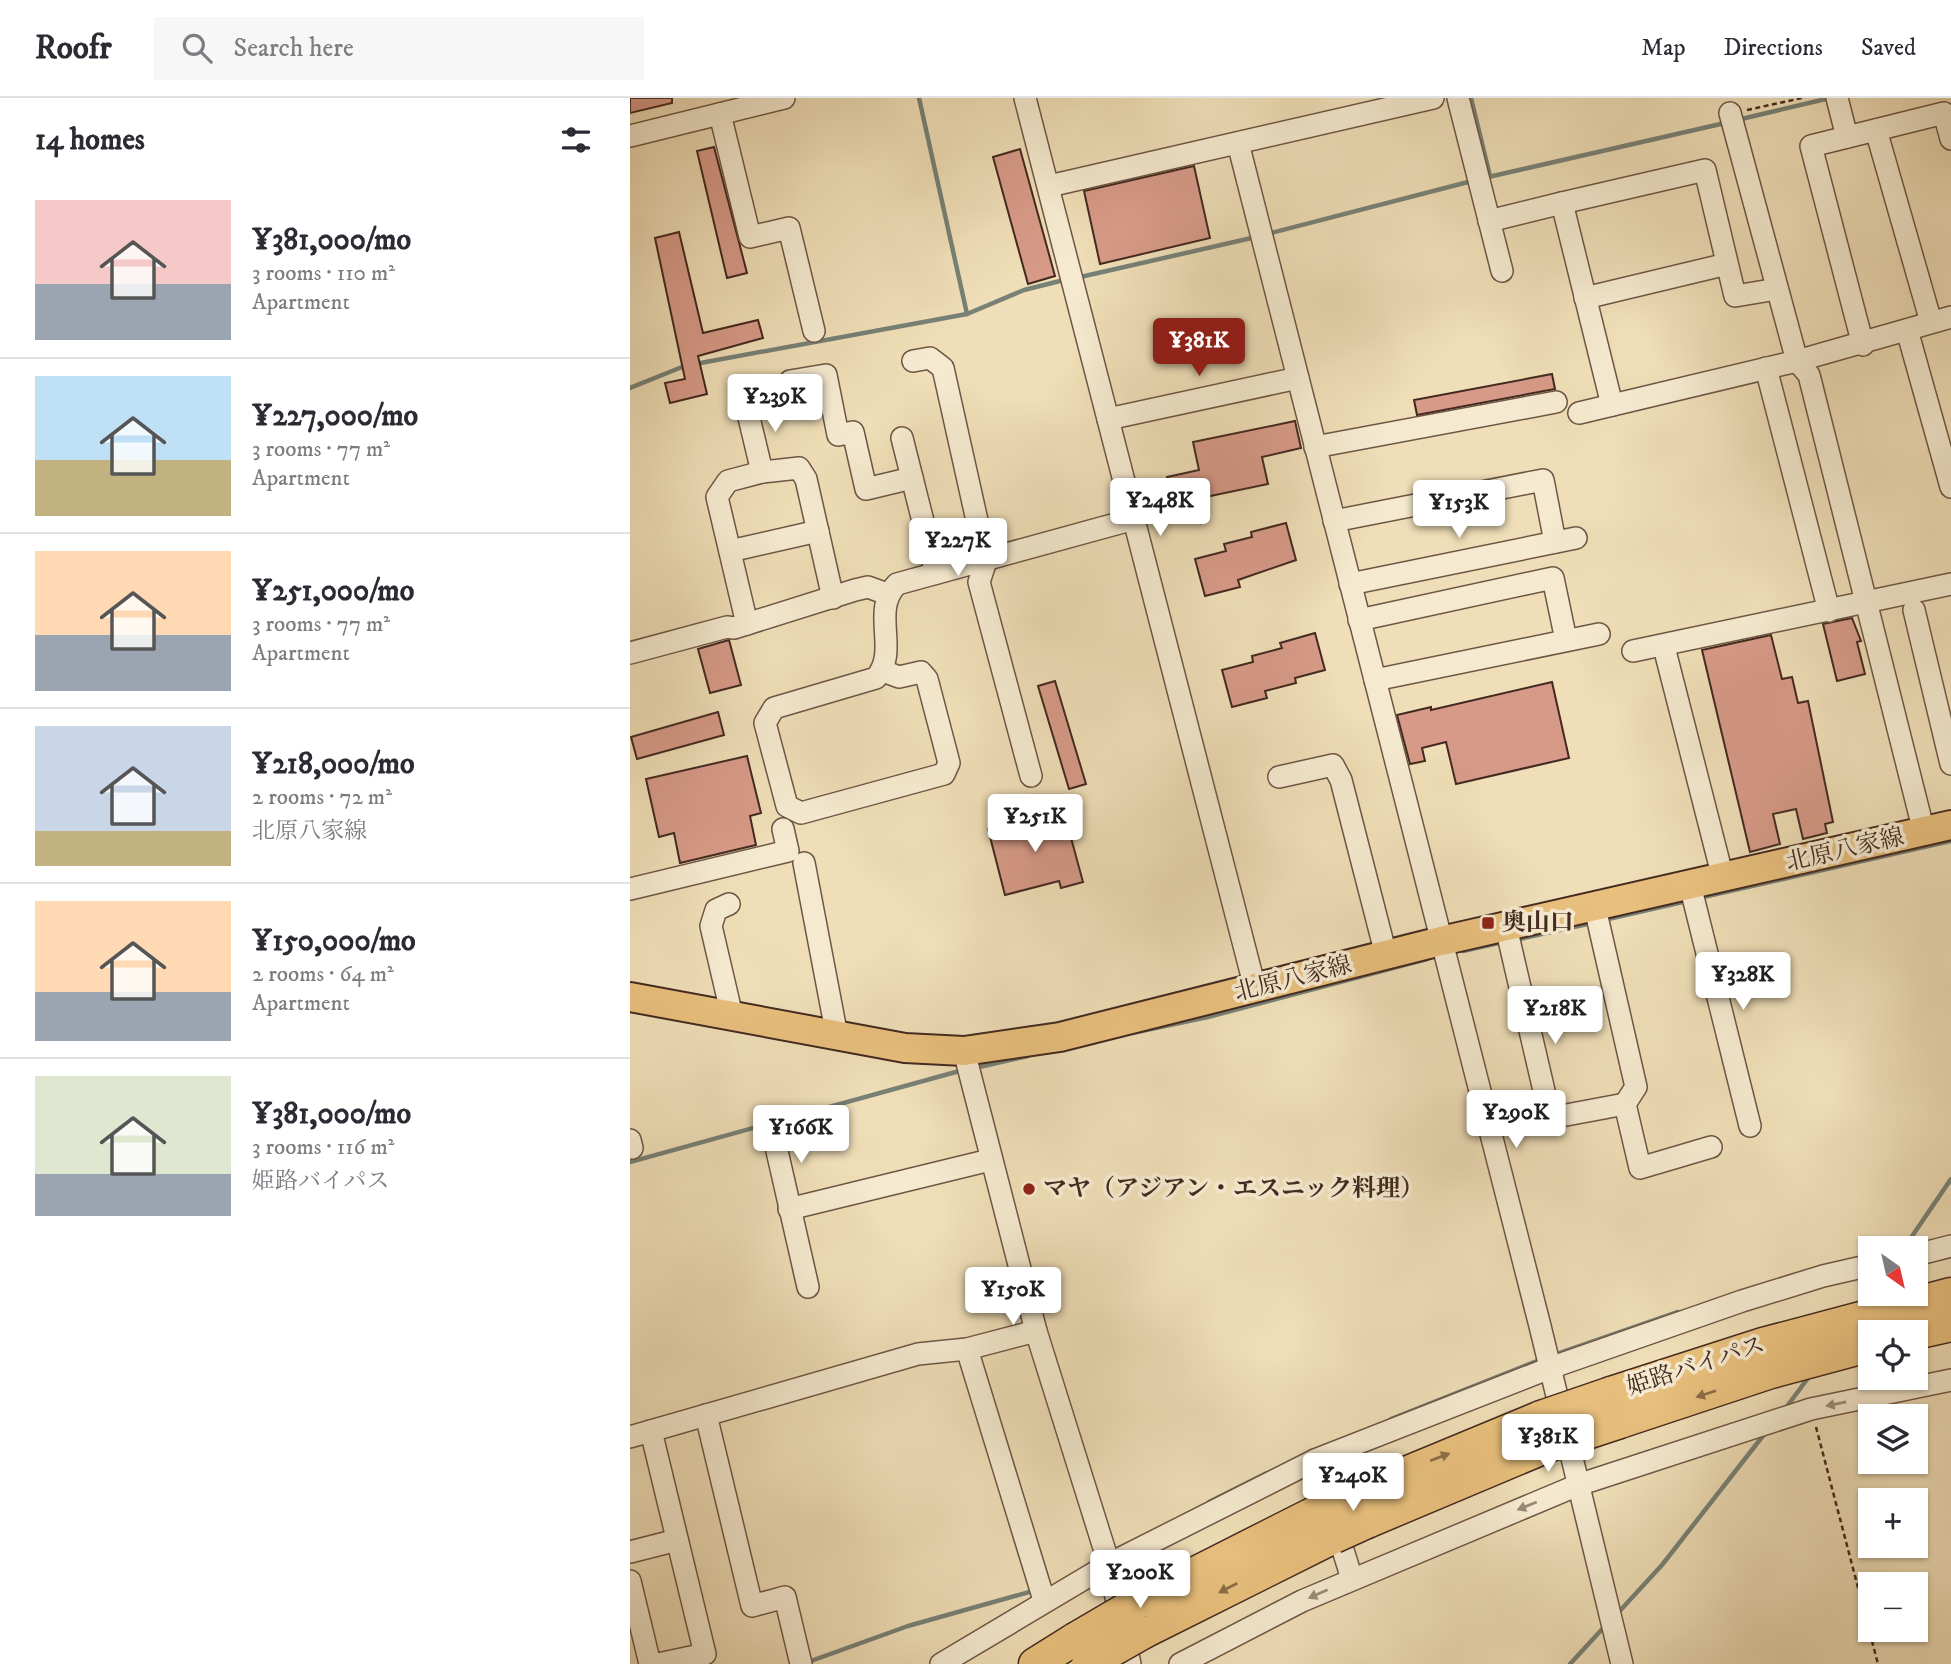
<!DOCTYPE html>
<meta charset="utf-8">
<style>
body{margin:0;font-family:"IM FELL DW Pica","Noto Serif JP",serif;background:#f7f7f7;color:#2b2b33;height:100vh;display:flex;flex-direction:column;font-size:26px;white-space:nowrap}
*{box-sizing:border-box;margin:0}
p{font-size:23px;color:#7c7c81}
.icon{flex:none;width:38px;height:38px;fill:none;stroke:currentColor;stroke-width:2;stroke-linecap:round;stroke-linejoin:round}
.map{position:relative;flex:1;overflow:hidden}
.details{display:flex;flex-direction:column;background:#fff;width:630px}
.details>*{flex:none}
.needle{width:46px;rotate:146deg}
.tools{position:absolute;left:1228px;top:1138px;display:grid;gap:14px}
.tools a{display:grid;place-items:center;width:70px;height:70px;border-radius:0px;background:#fff;box-shadow:0 2px 5px #0004;font-size:35px}
.price{position:absolute;translate:-50% -60px;padding:0 16px;border-radius:7px;background:#fff;color:#222;font-size:23px;line-height:46px;filter:drop-shadow(0 2px 4px #0008)}
.price::after{content:'';position:absolute;left:50%;top:42px;width:21px;height:16px;margin-left:-10px;background:inherit;clip-path:polygon(0 0,100% 0,50% 100%)}
.price.on{background:#8f2418;color:#fff}
ul{padding:0;list-style:none}
li{display:flex;align-items:center;gap:21px;height:175px;padding:0 35px}
li+li{border-top:2px solid #e1e1e2}
li span{display:grid;place-items:center;flex:none;width:196px;height:140px;border-radius:0px;color:#555}
li>.icon{margin-inline-start:auto}
span .icon{width:84px;height:84px;fill:#fffc;stroke-width:1}
li b{font-size:30px}
h2{display:flex;justify-content:space-between;align-items:center;height:84px;padding:0 35px;font-size:30px}
header{display:flex;align-items:center;gap:42px;box-sizing:border-box;height:98px;padding:0 35px;background:#fff;border-bottom:2px solid #e1e1e2}
header strong{font-size:33px}
nav{display:flex;gap:38px;margin-inline-start:auto;font-size:24px}
.search{width:490px;height:63px;background:#f7f7f7;display:flex;align-items:center;gap:18px;box-sizing:border-box;padding:0 24px;border-radius:0px;color:#7c7c81;font-size:26px}
main{display:flex;flex:1;min-height:0}
.map>svg:first-child{display:block}
</style>
<header>
<strong>Roofr</strong>
<div class="search"><svg class="icon" aria-label="search" viewBox="0 0 24 24"><circle cx="10" cy="10" r="6"/><path d="M15 15l6 6"/></svg>Search here</div>
<nav><a>Map</a><a>Directions</a><a>Saved</a></nav>
</header>
<main>
<section class="details">
<h2>14 homes<svg class="icon" aria-label="filters" viewBox="0 0 24 24"><path d="M4 7h16M4 17h16"/><circle cx="9" cy="7" r="2"/><circle cx="15" cy="17" r="2"/></svg></h2>
<ul>
<li><span style="background:linear-gradient(#f6c9c9 60%,#9aa5b1 0)"><svg class="icon" aria-label="home" viewBox="0 0 24 24"><path d="M3 11l9-7 9 7M6 9v11h12V9"/></svg></span><div><b>¥381,000/mo</b><p>3 rooms · 110 m²</p><p>Apartment</p></div></li>
<li><span style="background:linear-gradient(#bfe0f5 60%,#c2b280 0)"><svg class="icon" aria-label="home" viewBox="0 0 24 24"><path d="M3 11l9-7 9 7M6 9v11h12V9"/></svg></span><div><b>¥227,000/mo</b><p>3 rooms · 77 m²</p><p>Apartment</p></div></li>
<li><span style="background:linear-gradient(#ffd9b3 60%,#9aa5b1 0)"><svg class="icon" aria-label="home" viewBox="0 0 24 24"><path d="M3 11l9-7 9 7M6 9v11h12V9"/></svg></span><div><b>¥251,000/mo</b><p>3 rooms · 77 m²</p><p>Apartment</p></div></li>
<li><span style="background:linear-gradient(#c9d6e8 75%,#c2b280 0)"><svg class="icon" aria-label="home" viewBox="0 0 24 24"><path d="M3 11l9-7 9 7M6 9v11h12V9"/></svg></span><div><b>¥218,000/mo</b><p>2 rooms · 72 m²</p><p>北原八家線</p></div></li>
<li><span style="background:linear-gradient(#ffd9b3 65%,#9aa5b1 0)"><svg class="icon" aria-label="home" viewBox="0 0 24 24"><path d="M3 11l9-7 9 7M6 9v11h12V9"/></svg></span><div><b>¥150,000/mo</b><p>2 rooms · 64 m²</p><p>Apartment</p></div></li>
<li><span style="background:linear-gradient(#dfe7d0 70%,#9aa5b1 0)"><svg class="icon" aria-label="home" viewBox="0 0 24 24"><path d="M3 11l9-7 9 7M6 9v11h12V9"/></svg></span><div><b>¥381,000/mo</b><p>3 rooms · 116 m²</p><p>姫路バイパス</p></div></li>
</ul>
</section>
<div class="map">
<svg width="1321" height="1566" viewBox="0 0 1321 1566">
<rect width="100%" height="100%" fill="#efdeb7"/>
<filter id="stains"><feTurbulence type="fractalNoise" baseFrequency=".00286" numOctaves="4"/><feColorMatrix values="0 0 0 0 .2 0 0 0 0 .09 0 0 0 0 .02 0 0 0 .5 -.17"/></filter>
<radialGradient id="worn" r=".72"><stop offset=".6" stop-color="#630" stop-opacity="0"/><stop offset="1" stop-color="#630" stop-opacity=".3"/></radialGradient>
<g fill="none" stroke-linecap="round" stroke-linejoin="round">
<g stroke="#778176" stroke-width="4.5">
<polyline points="289,0 337,216"/>
<polyline points="841,0 860,78"/>
<polyline points="1107,22 1200,0"/>
<polyline points="854,80 1095,25"/>
<polyline points="637,136 842,83"/>
<polyline points="446,180 626,139"/>
<polyline points="65,266 337,216 394,192 434,182"/>
<polyline points="0,290 57,267"/>
<polyline points="1069,800 1321,743"/>
<polyline points="974,822 1057,803"/>
<polyline points="885,842 962,825"/>
<polyline points="833,853 873,844"/>
<polyline points="502,935 578,919 797,861"/>
<polyline points="345,970 398,958"/>
<polyline points="0,1064 333,972"/>
<polyline points="1274,1150 1321,1081"/>
<polyline points="1232,1207 1241,1195"/>
<polyline points="924,1257 1048,1214"/>
<polyline points="1155,1311 1181,1276"/>
<polyline points="761,1321 912,1261"/>
<polyline points="579,1404 637,1375"/>
<polyline points="986,1517 1032,1467 1136,1334"/>
<polyline points="178,1564 278,1528 403,1493"/>
<polyline points="940,1566 975,1528"/>
</g>
</g>
<g fill="#d79a88" stroke="#432920" stroke-width="2">
<polygon points="0,0 42,0 42,5 0,15"/>
<polygon points="84,49 117,175 97,180 67,53"/>
<polygon points="390,51 425,178 398,186 363,59"/>
<polygon points="564,68 580,140 470,166 454,93"/>
<polygon points="49,134 73,235 128,222 133,240 68,258 77,296 40,305 35,285 55,281 25,140"/>
<polygon points="922,276 925,291 787,317 784,302"/>
<polygon points="665,323 671,350 632,359 638,386 542,406 537,379 569,372 563,344"/>
<polygon points="656,425 666,462 608,482 610,489 575,498 565,461 596,453 594,446 622,439 621,434"/>
<polygon points="1222,520 1231,543 1227,544 1235,576 1207,583 1193,526"/>
<polygon points="685,535 695,572 665,580 666,585 635,593 637,600 602,609 592,572 623,564 622,558 652,550 650,545"/>
<polygon points="1141,537 1152,581 1162,579 1168,605 1178,603 1203,724 1195,726 1197,735 1173,741 1166,711 1143,716 1150,746 1120,754 1072,552"/>
<polygon points="99,542 111,587 80,595 68,551"/>
<polygon points="425,583 456,686 439,691 408,588"/>
<polygon points="922,584 939,660 826,686 816,644 792,650 795,663 780,666 767,617 801,609 801,612"/>
<polygon points="88,614 94,637 7,661 1,639"/>
<polygon points="117,658 131,715 120,718 126,747 50,765 44,735 29,739 16,681"/>
<polygon points="434,714 453,784 431,790 429,783 375,797 358,731"/>
</g>
<g fill="none" stroke-linecap="round" stroke-linejoin="round">
<defs>
<g id="minor">
<polyline points="395,0 625,890"/>
<polyline points="828,0 872,173"/>
<polyline points="1207,0 1217,39"/>
<polyline points="1100,15 1167,263 1179,277 1294,734"/>
<polyline points="90,16 120,139 159,130 184,233"/>
<polyline points="1246,32 1301,224"/>
<polyline points="0,38 154,0"/>
<polyline points="608,45 910,1228 992,1566"/>
<polyline points="419,88 803,0"/>
<polyline points="932,105 1075,72 1105,198 1147,191"/>
<polyline points="859,123 932,105 982,307"/>
<polyline points="955,200 1097,166"/>
<polyline points="1277,232 1321,389"/>
<polyline points="1233,247 1181,48 1314,15 1321,41"/>
<polyline points="283,263 300,260 313,270 356,463 349,484 401,678"/>
<polyline points="1136,270 1199,513"/>
<polyline points="160,283 196,277 208,337 223,334 236,391 282,380"/>
<polyline points="116,307 132,374"/>
<polyline points="949,315 1167,263 1321,219"/>
<polyline points="478,321 668,280"/>
<polyline points="272,340 306,475"/>
<polyline points="685,349 926,304"/>
<polyline points="704,423 913,382 925,444"/>
<polyline points="100,453 188,433"/>
<polyline points="720,486 946,440"/>
<polyline points="1284,512 1321,666"/>
<polyline points="729,522 923,480 936,542"/>
<polyline points="117,526 87,399 98,383 132,374 169,370 176,381 203,500"/>
<polyline points="1034,549 1093,780"/>
<polyline points="1003,553 1321,486"/>
<polyline points="0,555 97,529 104,530 225,492 238,489 257,496"/>
<path d="M253,573l16,6 22,-5 6,7 22,84 -5,11 -143,39 -14,-7 -22,-83 9,-15 102,-30c24,-28 -6,-67 21,-94l237,-65"/>
<polyline points="745,582 969,536"/>
<polyline points="649,679 703,667 711,682 756,857"/>
<polyline points="174,765 207,938"/>
<polyline points="1060,787 1120,1028"/>
<polyline points="0,791 158,753 153,731"/>
<polyline points="99,806 86,812 81,828 102,918"/>
<polyline points="965,810 1006,989 995,1006 1010,1070 1081,1049"/>
<polyline points="876,829 918,1010 931,1018 995,1006"/>
<polyline points="334,953 406,1233 479,1466 500,1566"/>
<polyline points="142,1031 178,1189"/>
<polyline points="0,1042 2,1050"/>
<polyline points="159,1111 360,1062"/>
<polyline points="1286,1157 1321,1148"/>
<polyline points="337,1251 414,1502"/>
<polyline points="76,1317 122,1508 155,1499 171,1566"/>
<polyline points="21,1333 75,1556 28,1566"/>
<polyline points="0,1339 288,1256 337,1251 406,1233"/>
<polyline points="685,1362 722,1481"/>
<polyline points="0,1454 47,1442"/>
<polyline points="0,1483 20,1566"/>
<polyline points="311,1566 479,1466 685,1362 920,1270 1112,1203 1193,1178 1241,1167"/>
<polyline points="550,1566 672,1503 948,1387 1181,1311 1321,1282"/>
</g>
<polyline id="major" points="0,899 275,950 334,953 430,939 811,843 1321,727"/>
<g id="highway">
<polyline points="1286,1235 1321,1227"/>
<polyline points="981,1295 1133,1246 1321,1196"/>
<polyline points="990,1324 1141,1274 1241,1247"/>
<polyline points="725,1396 911,1319"/>
<polyline points="737,1424 920,1347"/>
<polyline points="508,1504 692,1411"/>
<polyline points="514,1534 704,1439"/>
<polyline points="405,1566 445,1541"/>
</g>
</defs>
<use href="#minor" stroke="#6e5646" stroke-width="24"/>
<use href="#major" stroke="#432920" stroke-width="32"/>
<use href="#highway" stroke="#432920" stroke-width="35"/>
<g stroke="#432920" stroke-width="2.5" stroke-dasharray="5 3.5" stroke-linecap="butt">
<polyline points="1117,12 1172,0"/>
<polyline points="1186,1329 1248,1566"/>
</g>
<use href="#minor" stroke="#f5ead0" stroke-width="21"/>
<use href="#major" stroke="#e8bf7c" stroke-width="28"/>
<use href="#highway" stroke="#e8bf7c" stroke-width="32"/>
<defs>
<g id="highway-bridge">
<polyline points="911,1319 981,1295"/>
<polyline points="920,1347 990,1324"/>
<polyline points="692,1411 725,1396"/>
<polyline points="704,1439 737,1424"/>
<polyline points="445,1541 508,1504"/>
<polyline points="458,1566 514,1534"/>
</g>
</defs>
<use href="#highway-bridge" stroke="#432920" stroke-width="35" stroke-linecap="butt"/>
<use href="#highway-bridge" stroke="#e8bf7c" stroke-width="32"/>
</g>
<defs><path id="oneway-solid" d="M-6-.8H1V-3.2L6.5 0L1 3.2V.8H-6Z" transform="scale(1.75)"/></defs>
<g fill="#8d6c49">
<use href="#oneway-solid" transform="translate(1076 1296) rotate(162)"/>
<use href="#oneway-solid" transform="translate(810 1359) rotate(-21)"/>
<use href="#oneway-solid" transform="translate(598 1490) rotate(153)"/>
</g>
<g fill="#9c8a78">
<use href="#oneway-solid" transform="translate(1206 1306) rotate(168)"/>
<use href="#oneway-solid" transform="translate(897 1408) rotate(158)"/>
<use href="#oneway-solid" transform="translate(688 1496) rotate(156)"/>
</g>
<g fill="#8f2418" stroke="#f5ead0" stroke-width="2.5">
<rect x="851" y="818" width="14" height="14" rx="3.5"/>
<circle cx="399" cy="1091" r="7"/>
</g>
<g text-anchor="middle" dominant-baseline="central" stroke-width="7" stroke-linejoin="round" paint-order="stroke">
<g font-size="24" fill="#432920" stroke="#f5ead0">
<text transform="translate(1215 752) rotate(-13)">北原八家線</text>
<text transform="translate(663 881) rotate(-14)">北原八家線</text>
<text transform="translate(1066 1268) rotate(-18)">姫路バイパス</text>
</g>
<g font-size="24" font-weight="bold" fill="#432920" stroke="#f5ead0" text-anchor="start">
<text x="872" y="825">奥山口</text>
<text x="413" y="1091">マヤ（アジアン・エスニック料理）</text>
</g>
</g>
<rect width="100%" height="100%" filter="url(#stains)"/>
<rect width="100%" height="100%" fill="url(#worn)"/>
</svg>
<div class="tools">
<a><svg class="needle" viewBox="-14 -14 28 28"><path d="M0-13l5 13h-10z" fill="#e53935"/><path d="M0 13l5-13h-10z" fill="#7c7c81"/></svg></a>
<a><svg class="icon" aria-label="locate" viewBox="0 0 24 24"><circle cx="12" cy="12" r="6"/><path d="M12 2v4M12 18v4M2 12h4M18 12h4"/></svg></a>
<a><svg class="icon" aria-label="layers" viewBox="0 0 24 24"><path d="M12 4l9 5-9 5-9-5zM3 14l9 5 9-5"/></svg></a>
<a>+</a>
<a>−</a>
</div>
<b class="price on" style="left:569px;top:280px">¥381K</b>
<b class="price" style="left:145px;top:336px">¥239K</b>
<b class="price" style="left:530px;top:440px">¥248K</b>
<b class="price" style="left:829px;top:442px">¥153K</b>
<b class="price" style="left:328px;top:480px">¥227K</b>
<b class="price" style="left:405px;top:756px">¥251K</b>
<b class="price" style="left:1113px;top:914px">¥328K</b>
<b class="price" style="left:925px;top:948px">¥218K</b>
<b class="price" style="left:886px;top:1052px">¥290K</b>
<b class="price" style="left:171px;top:1067px">¥166K</b>
<b class="price" style="left:383px;top:1229px">¥150K</b>
<b class="price" style="left:918px;top:1376px">¥381K</b>
<b class="price" style="left:723px;top:1415px">¥240K</b>
<b class="price" style="left:510px;top:1512px">¥200K</b>
</div>
</main>
